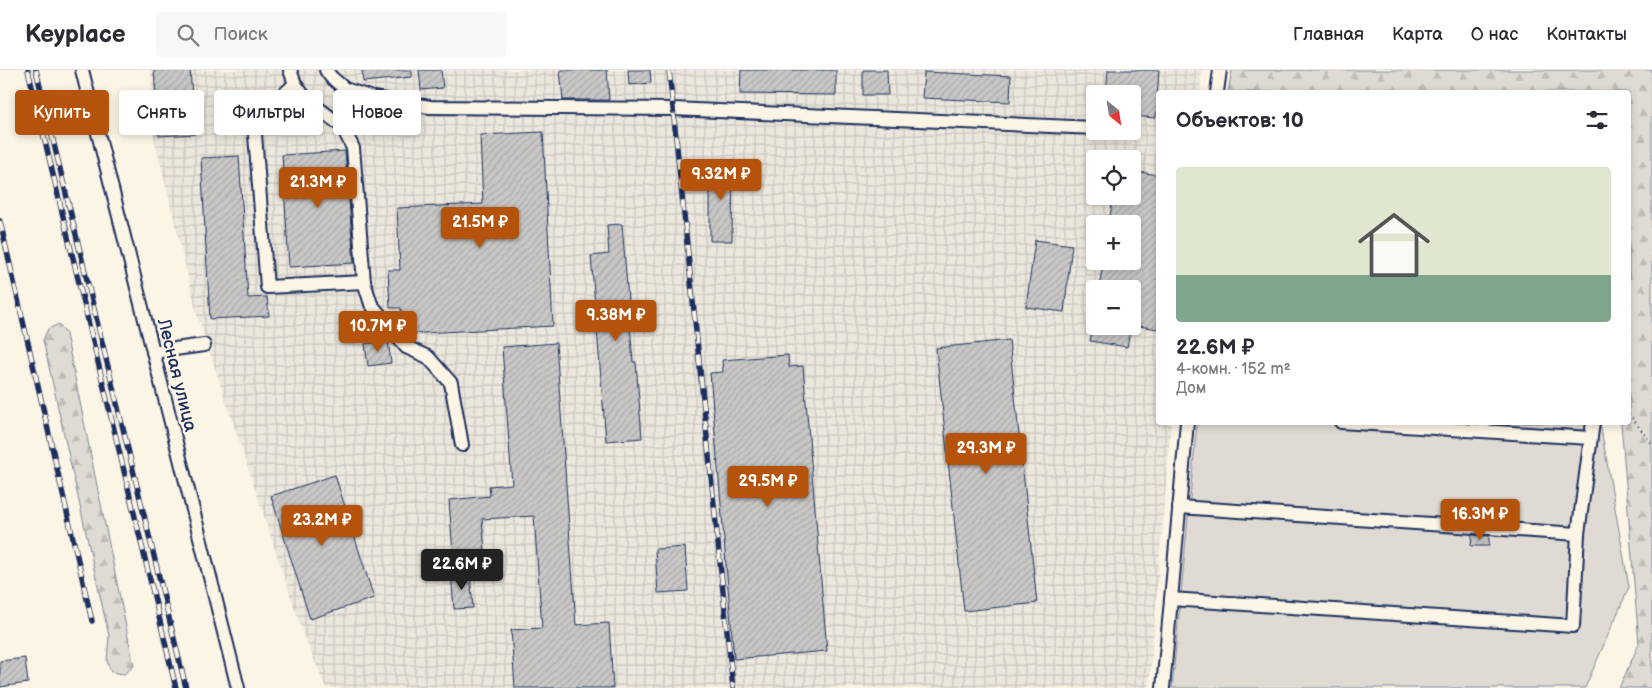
<!DOCTYPE html>
<html lang="ru">
<meta charset="utf-8">
<style>
body{margin:0;font-family:"Balsamiq Sans",sans-serif;background:#f7f7f7;color:#2b2b33;height:100vh;display:flex;flex-direction:column;font-size:19px;white-space:nowrap}
*{box-sizing:border-box;margin:0}
p{font-size:16px;color:#7c7c81}
.icon{flex:none;width:28px;height:28px;fill:none;stroke:currentColor;stroke-width:2;stroke-linecap:round;stroke-linejoin:round}
.map{position:relative;flex:1;overflow:hidden}
.sheet{position:absolute;left:1156px;top:20px;width:475px;height:335px;display:flex;flex-direction:column;background:#fff;border-radius:5px;box-shadow:0 2px 8px #0003}
.sheet>*{flex:none}
.guide{position:absolute;left:15px;top:20px;width:475px;height:45px;display:flex;gap:10px}
.needle{width:32px;rotate:150deg}
.controls{position:absolute;left:1086px;top:15px;display:grid;gap:10px}
.controls a{display:grid;place-items:center;width:55px;height:55px;border-radius:5px;background:#fff;box-shadow:0 2px 8px #0003;font-size:25px}
.price{position:absolute;translate:-50% -42px;padding:0 11px;border-radius:5px;background:#b45309;color:#fff;font-size:16px;line-height:32px;filter:drop-shadow(0 1px 2px #0008)}
.price::after{content:'';position:absolute;left:50%;top:30px;width:15px;height:11px;margin-left:-8px;background:inherit;clip-path:polygon(0 0,100% 0,50% 100%)}
.price.selected{background:#222;color:#fff}
ul{padding:0;list-style:none}
li{display:grid;align-content:center;gap:10px;height:265px;padding:0 20px}
li+li{border-top:1px solid #e1e1e2}
li span{display:grid;place-items:center;height:155px;border-radius:5px;color:#555}
li>.icon{margin-inline-start:auto}
span .icon{width:90px;height:90px;fill:#fffc;stroke-width:1}
li b{font-size:21px}
h2{display:flex;justify-content:space-between;align-items:center;height:60px;padding:0 20px;font-size:21px}
.chip{padding:0 18px;border-radius:5px;background:#fff;box-shadow:0 2px 8px #0003;font-size:18px;line-height:45px}
.chip.selected{background:#b45309;color:#fff}
header{display:flex;align-items:center;gap:30px;box-sizing:border-box;height:70px;padding:0 25px;background:#fff;border-bottom:1px solid #e1e1e2}
header strong{font-size:24px}
nav{display:flex;gap:28px;margin-inline-start:auto;font-size:18px}
.search{width:350px;height:45px;background:#f7f7f7;display:flex;align-items:center;gap:12px;box-sizing:border-box;padding:0 18px;border-radius:5px;color:#7c7c81;font-size:19px}
.map>svg:first-child{display:block}
</style>
<header>
<strong>Keyplace</strong>
<div class="search"><svg class="icon" aria-label="search" viewBox="0 0 24 24"><circle cx="10" cy="10" r="6"/><path d="M15 15l6 6"/></svg>Поиск</div>
<nav><a>Главная</a><a>Карта</a><a>О нас</a><a>Контакты</a></nav>
</header>
<div class="map">
<svg width="1652" height="618" viewBox="0 0 1652 618">
<defs>
<pattern id="industrial-grid" width="8" height="8" patternUnits="userSpaceOnUse" patternTransform="scale(1.25)"><rect width="8" height="8" fill="#ece7dc"/><path d="M0 4h8M4 0v8" fill="none" stroke="#cac6bf"/></pattern>
<pattern id="forest-firs" width="22" height="20" patternUnits="userSpaceOnUse" patternTransform="scale(1.25)"><rect width="22" height="20" fill="#dfdbd4"/><path d="M5 1l3.5 6h-7zM16 11l3.5 6h-7z" fill="#bfbcb8"/></pattern>
<pattern id="building-hatch" width="6" height="6" patternUnits="userSpaceOnUse" patternTransform="scale(1.25)"><rect width="6" height="6" fill="#c8c7c6"/><path d="M-1 1l2-2M0 6l6-6M5 7l2-2" fill="none" stroke="#ababac"/></pattern>
</defs>
<rect width="100%" height="100%" fill="#fcf5e5"/>
<filter id="ink" filterUnits="userSpaceOnUse"><feTurbulence type="fractalNoise" baseFrequency=".02" numOctaves="2"/><feDisplacementMap in="SourceGraphic" scale="10" xChannelSelector="R" yChannelSelector="G"/><feConvolveMatrix kernelMatrix="1 2 1 2 8 2 1 2 1" color-interpolation-filters="sRGB"/></filter>
<g filter="url(#ink)">
<path fill="url(#industrial-grid)" fill-rule="evenodd" d="M151,0h1051l-2,22h-41v330l12,1 -22,265h-823l-23,-54 -106,-320 -43,-177zM1095,24h37v37h-37zM1095,89h37v37h-37zM1095,154h37v37h-37zM1095,219h37v37h-37z"/>
<g fill="url(#forest-firs)" stroke="#7d8599">
<polygon points="1232,0 1652,0 1652,618 1619,618 1639,574 1621,353 1629,352 1629,22 1228,22"/>
<polygon points="59,254 66,264 134,596 124,604 111,602 107,591 109,566 43,270 48,259"/>
</g>
<polygon fill="#dfdbd4" stroke="#7d8599" points="1197,353 1600,353 1629,517 1585,618 1172,618"/>
<g fill="url(#building-hatch)" stroke="#1b2f5e">
<polygon points="154,0 190,0 195,64 159,66"/>
<polygon points="362,0 412,0 412,7 363,12"/>
<polygon points="419,0 441,0 443,18 421,20"/>
<polygon points="560,0 607,0 609,30 563,30"/>
<polygon points="628,0 650,0 651,13 629,15"/>
<polygon points="741,0 836,0 836,25 740,24"/>
<polygon points="863,0 887,0 888,25 863,25"/>
<polygon points="1108,0 1159,0 1156,48 1132,46 1132,24 1106,24"/>
<polygon points="924,2 1011,6 1010,32 922,28"/>
<polygon points="543,62 553,256 406,264 402,259 401,238 390,238 388,200 400,200 397,138 483,134 480,65"/>
<polygon points="345,81 354,193 289,197 282,85"/>
<polygon points="239,86 248,228 267,227 269,246 210,249 201,88"/>
<polygon points="710,91 733,91 732,171 710,171"/>
<polygon points="1132,101 1159,105 1158,259 1132,255 1132,219 1099,219 1103,191 1132,191 1132,154 1109,154 1113,126 1132,126"/>
<polygon points="622,154 633,292 636,292 642,368 606,371 591,186 609,184 607,155"/>
<polygon points="1035,170 1072,175 1064,242 1026,237"/>
<polygon points="1093,256 1131,256 1127,277 1090,271"/>
<polygon points="388,270 391,293 368,296 365,274"/>
<polygon points="1009,270 1037,533 964,541 936,278"/>
<polygon points="556,273 576,555 609,553 613,618 515,618 511,560 542,558 534,446 482,449 485,481 453,484 449,430 490,426 489,416 512,414 502,277"/>
<polygon points="788,285 789,297 803,296 827,581 734,589 710,303 723,302 722,290"/>
<polygon points="335,405 374,528 310,549 271,426"/>
<polygon points="1472,465 1489,466 1489,476 1471,476"/>
<polygon points="685,477 688,521 658,523 655,479"/>
<polygon points="470,502 473,538 454,539 451,504"/>
<polygon points="25,588 28,613 0,617 0,591"/>
</g>
<g fill="none" stroke-linecap="round" stroke-linejoin="round">
<defs>
<g id="minor">
<polyline points="82,0 238,618"/>
<polyline points="290,0 295,14 307,30 342,56 353,78 364,212 371,234 406,277 428,287 451,313 462,375"/>
<polyline points="326,0 331,7 345,19 373,28 430,37 673,39 1095,58"/>
<polyline points="295,14 254,52 267,217 364,212"/>
<polyline points="1217,22 1220,0"/>
<polyline points="153,282 204,275"/>
<polyline points="1341,352 1590,368"/>
<polyline points="1179,437 1578,464"/>
<polyline points="1171,529 1573,556 1578,464 1593,352"/>
<polyline points="1163,618 1187,352"/>
</g>
</defs>
<use href="#minor" stroke="#1b2f5e" stroke-width="16"/>
<polyline stroke="#1b2f5e" stroke-width="2" stroke-dasharray="1 4" stroke-linecap="butt" points="1629,344 1652,374"/>
<use href="#minor" stroke="#fcf5e5" stroke-width="12"/>
<defs>
<g id="rail">
<polyline points="28,0 176,618"/>
<polyline points="36,0 186,618"/>
<polyline points="669,0 733,618"/>
<polyline points="0,151 92,551"/>
</g>
</defs>
<use href="#rail" stroke="#1b2f5e" stroke-width="5.5"/>
<use href="#rail" stroke="#fcf5e5" stroke-width="4" stroke-dasharray="11" stroke-linecap="butt"/>
</g>
</g>
<g text-anchor="middle" dominant-baseline="central" stroke-width="5" stroke-linejoin="round" paint-order="stroke">
<g font-size="18" fill="#1b2f5e" stroke="#fcf5e5">
<text transform="translate(177 305) rotate(76)">Лесная улица</text>
</g>
</g>
</svg>
<div class="controls">
<a><svg class="needle" viewBox="-14 -14 28 28"><path d="M0-13l5 13h-10z" fill="#e53935"/><path d="M0 13l5-13h-10z" fill="#7c7c81"/></svg></a>
<a><svg class="icon" aria-label="locate" viewBox="0 0 24 24"><circle cx="12" cy="12" r="6"/><path d="M12 2v4M12 18v4M2 12h4M18 12h4"/></svg></a>
<a>+</a>
<a>−</a>
</div>
<b class="price" style="left:721px;top:131px">9.32M ₽</b>
<b class="price" style="left:318px;top:139px">21.3M ₽</b>
<b class="price" style="left:480px;top:179px">21.5M ₽</b>
<b class="price" style="left:616px;top:272px">9.38M ₽</b>
<b class="price" style="left:378px;top:283px">10.7M ₽</b>
<b class="price" style="left:986px;top:405px">29.3M ₽</b>
<b class="price" style="left:768px;top:438px">29.5M ₽</b>
<b class="price" style="left:1480px;top:471px">16.3M ₽</b>
<b class="price" style="left:322px;top:477px">23.2M ₽</b>
<b class="price selected" style="left:462px;top:521px">22.6M ₽</b>
<div class="guide">
<a class="chip selected">Купить</a>
<a class="chip">Снять</a>
<a class="chip">Фильтры</a>
<a class="chip">Новое</a>
</div>
<section class="sheet">
<h2>Объектов: 10<svg class="icon" aria-label="filters" viewBox="0 0 24 24"><path d="M4 7h16M4 17h16"/><circle cx="9" cy="7" r="2"/><circle cx="15" cy="17" r="2"/></svg></h2>
<ul>
<li><span style="background:linear-gradient(#dfe7d0 70%,#7fa58c 0)"><svg class="icon" aria-label="home" viewBox="0 0 24 24"><path d="M3 11l9-7 9 7M6 9v11h12V9"/></svg></span><div><b>22.6M ₽</b><p>4-комн. · 152 m²</p><p>Дом</p></div></li>
</ul>
</section>
</div>
